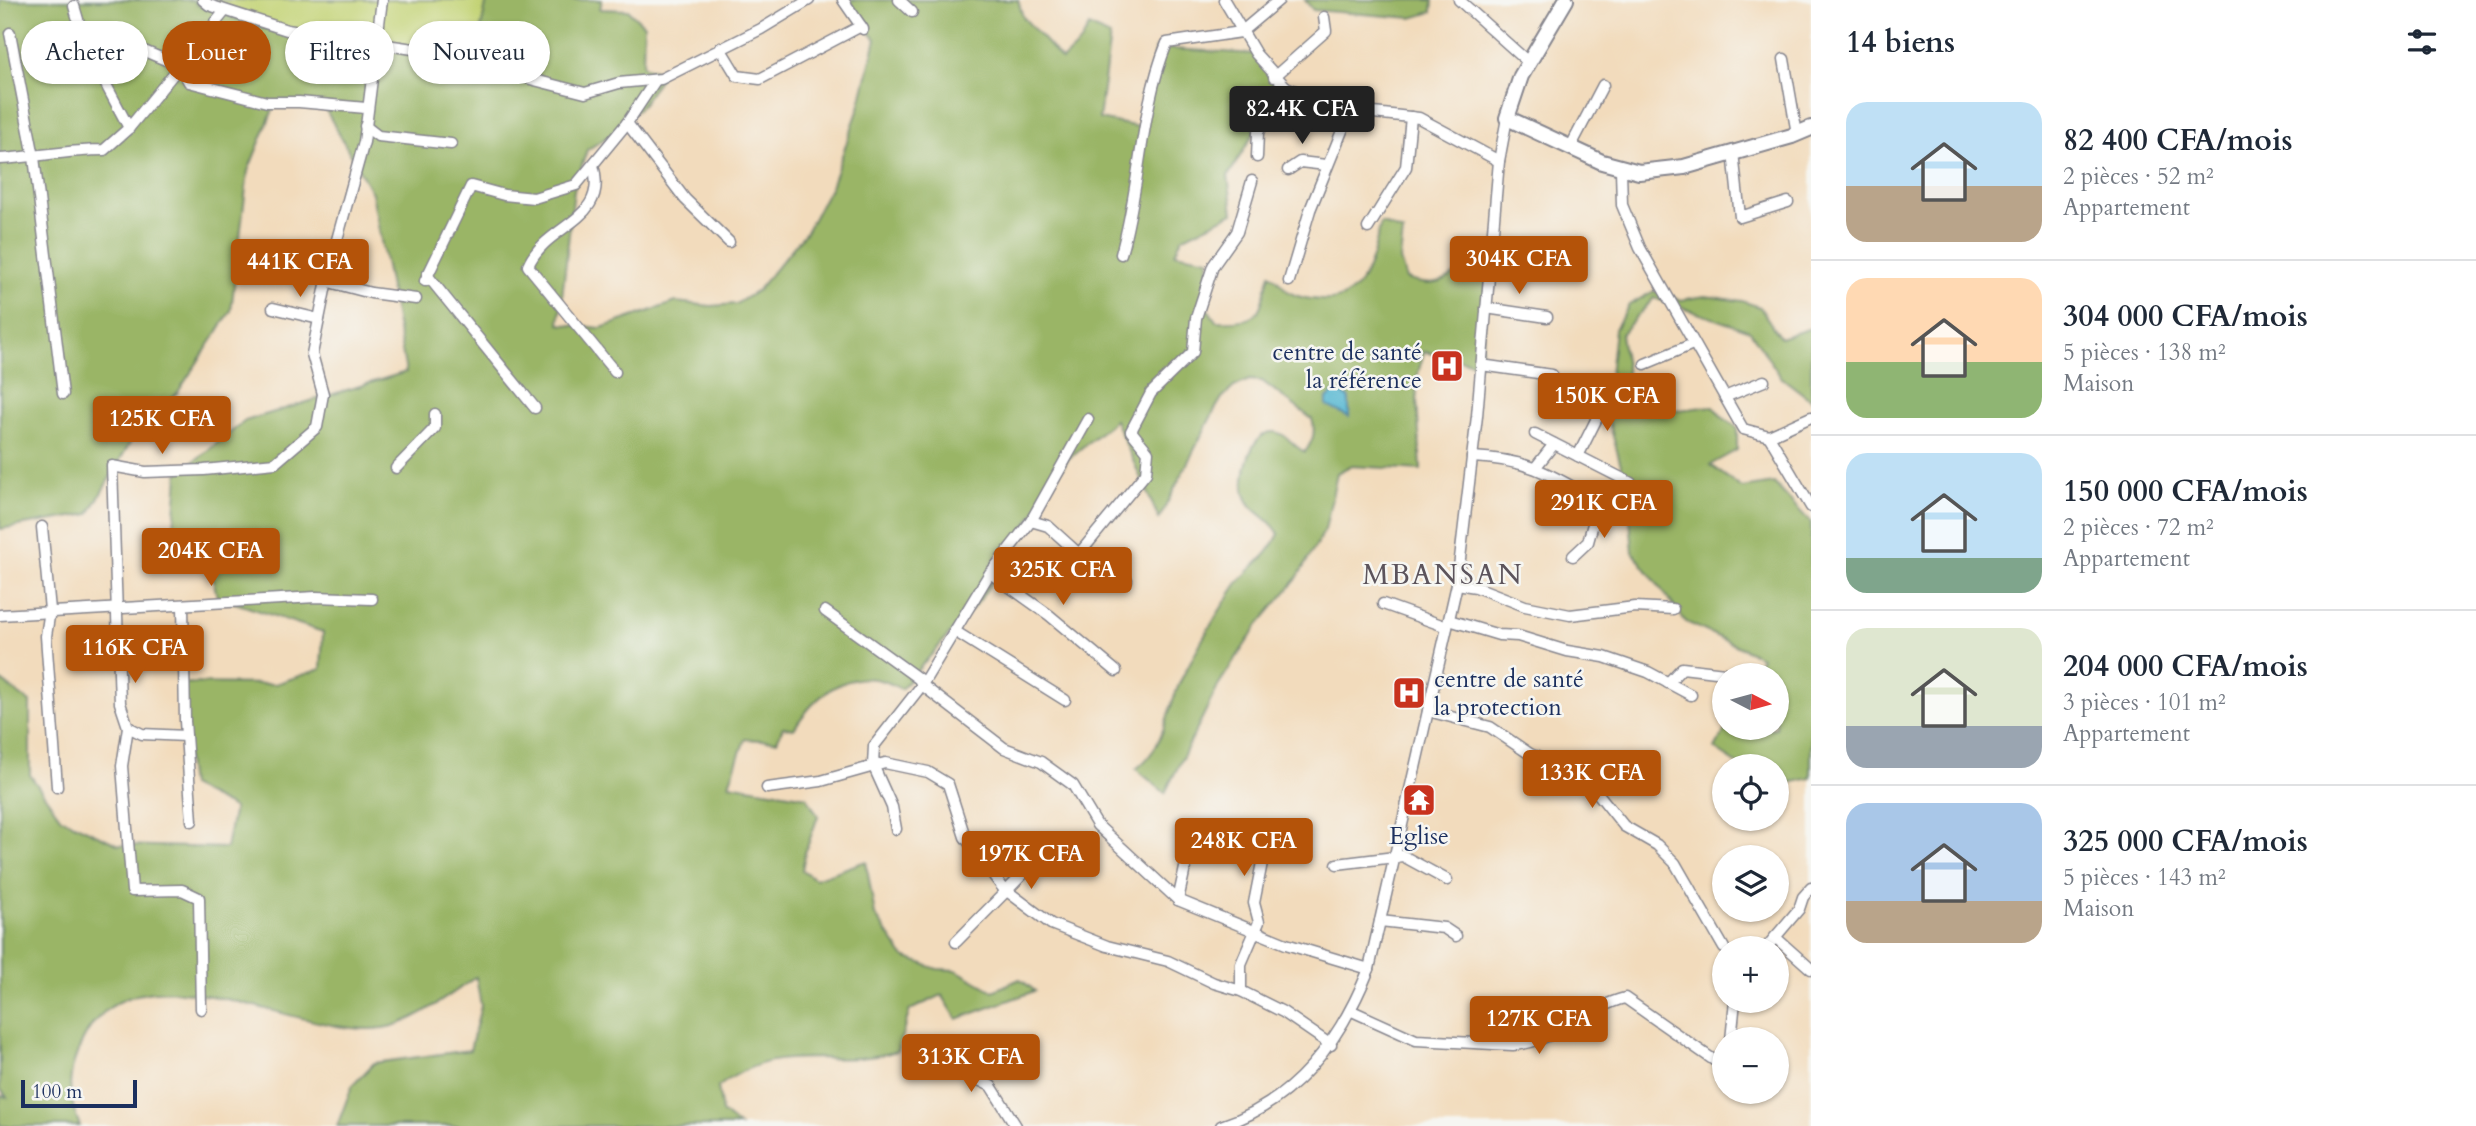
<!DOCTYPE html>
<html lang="fr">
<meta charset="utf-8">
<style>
body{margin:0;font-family:Cardo,serif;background:#f2f2f3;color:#1f2937;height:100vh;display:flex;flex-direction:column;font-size:26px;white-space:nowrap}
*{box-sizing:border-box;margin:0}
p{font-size:23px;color:#747a83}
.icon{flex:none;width:38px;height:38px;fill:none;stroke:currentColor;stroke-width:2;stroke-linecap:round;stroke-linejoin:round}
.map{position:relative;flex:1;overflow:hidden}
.panel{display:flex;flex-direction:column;background:#fff;width:665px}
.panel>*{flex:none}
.banner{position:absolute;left:21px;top:21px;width:665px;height:63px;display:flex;gap:14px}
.needle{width:46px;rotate:96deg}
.buttons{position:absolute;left:1712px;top:663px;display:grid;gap:14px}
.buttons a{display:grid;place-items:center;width:77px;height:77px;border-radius:50%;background:#fff;box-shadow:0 2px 5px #0004;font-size:35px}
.scale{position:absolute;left:21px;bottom:18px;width:116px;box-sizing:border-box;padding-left:7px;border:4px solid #1b2f5e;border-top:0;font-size:19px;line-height:24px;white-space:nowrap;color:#1b2f5e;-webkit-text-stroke:5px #f6f6f2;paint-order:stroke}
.price{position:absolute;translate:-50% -60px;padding:0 16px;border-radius:7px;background:#b45309;color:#fff;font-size:23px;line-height:46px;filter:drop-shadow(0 2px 4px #0008)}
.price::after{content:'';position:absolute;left:50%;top:42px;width:21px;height:16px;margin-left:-10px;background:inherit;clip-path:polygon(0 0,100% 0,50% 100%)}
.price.selected{background:#222;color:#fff}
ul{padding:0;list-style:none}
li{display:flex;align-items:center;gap:21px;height:175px;padding:0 35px}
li+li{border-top:2px solid #e0e1e3}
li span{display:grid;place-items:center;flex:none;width:196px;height:140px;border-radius:21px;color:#555}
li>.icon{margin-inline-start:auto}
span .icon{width:84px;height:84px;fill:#fffc;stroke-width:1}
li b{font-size:30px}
h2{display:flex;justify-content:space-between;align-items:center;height:84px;padding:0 35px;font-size:30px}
.chip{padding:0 24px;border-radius:32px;background:#fff;box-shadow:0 2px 5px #0004;font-size:24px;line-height:63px}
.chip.selected{background:#b45309;color:#fff}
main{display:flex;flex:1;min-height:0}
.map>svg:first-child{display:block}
</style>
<main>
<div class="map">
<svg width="1811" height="1126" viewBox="0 0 1811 1126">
<rect width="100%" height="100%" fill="#f6f6f2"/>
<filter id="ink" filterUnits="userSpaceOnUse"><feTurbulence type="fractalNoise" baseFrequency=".0143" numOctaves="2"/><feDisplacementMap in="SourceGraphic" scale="14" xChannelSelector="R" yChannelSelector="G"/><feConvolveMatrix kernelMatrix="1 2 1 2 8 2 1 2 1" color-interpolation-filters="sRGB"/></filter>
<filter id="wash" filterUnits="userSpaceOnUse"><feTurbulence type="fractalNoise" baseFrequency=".00686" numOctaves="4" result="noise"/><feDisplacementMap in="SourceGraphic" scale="28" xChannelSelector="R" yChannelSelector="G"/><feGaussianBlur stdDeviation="1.57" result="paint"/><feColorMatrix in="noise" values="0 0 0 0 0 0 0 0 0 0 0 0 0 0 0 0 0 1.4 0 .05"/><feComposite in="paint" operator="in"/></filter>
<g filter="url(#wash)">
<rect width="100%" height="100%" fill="#f2dbbc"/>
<polygon fill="#c3d375" stroke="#6f816a" stroke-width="2" points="194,0 487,0 475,57 262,28 197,5"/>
<g fill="#9ab566" stroke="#5a7262" stroke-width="2">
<path d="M0,0h194l3,5 65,23 213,29 12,-57h115l-2,9 28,1 16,15 -1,41 20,7 -21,32 -30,29 -25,16 -13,40 -15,134 42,4 75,-26 35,4 25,-2 22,-14 48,-58 25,-46 28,-78 17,-69 -26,-27 -6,-12h174l5,17 39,43 19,-18 8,-16 21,10 -11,83 40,8 17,-79 100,6 24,36 -52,86 5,37 -51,25 -7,15 34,6 -5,44 12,18c48,2 42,-8 54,-47 9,5 12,13 19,18 9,6 22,7 32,8 45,4 51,-43 60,-77l22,9 -3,28 6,19c47,17 49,-16 86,-28l-12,113 -56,-12 -8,29 5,89 -71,-4 -13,7 -12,57 -29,50 -38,45 -39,59 -54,109 -29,-24c29,-21 30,-58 45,-89 16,-32 34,-64 54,-93 15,-22 31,-26 44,-53 -9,-18 -29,-21 -34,-40 -5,-17 6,-64 29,-62 13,1 19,15 31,20 8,-11 11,-20 7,-33l-50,-38 -13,-1 -15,7 -12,11 -9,15 -54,106 -44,-99 -47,39 -88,141 -79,89c-44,-27 -83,1 -107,40l-11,-2 -6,14 -32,-2 -16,45 78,13 11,19 -13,37 -3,17 13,9 51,-18 9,54 29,42 33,12 19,1 37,21 27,-12 15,12 -78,28 -15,-24 -32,15 -13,41c-69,21 -115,-14 -179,36l4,25 17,14h-402l15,-40 22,-23 96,-13 11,-44 -5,-29c-25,17 -63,47 -93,51 -85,12 -247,-96 -300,12 -16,32 -17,53 -3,86h-80v-30l7,1 -7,-8v-409l30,22v73l31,43 58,27 107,3 8,-40 -44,-22 -12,-103 97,1 46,-15 2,-37 -106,-35 -7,-33h-26l-10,-36 4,-54 67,-53 161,-49 -34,-179 -49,-88 -47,-3 -28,69 -17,140 -53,81 -47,49 -42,73 -89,15z"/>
<polygon points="1305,0 1433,0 1432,12 1412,18 1313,10"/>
<polygon points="1654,291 1681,300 1705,296 1742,301 1760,307 1780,338 1811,328 1811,400 1781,377 1750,331 1654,298 1621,334 1632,406 1669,411 1713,406 1722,417 1737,427 1737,450 1710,465 1742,488 1774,483 1811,523 1811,778 1789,783 1776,780 1776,766 1741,766 1715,749 1726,728 1776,728 1776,676 1752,675 1761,657 1686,622 1633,552 1627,487 1606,411 1615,329 1629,305"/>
</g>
<polygon fill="#54b7d2" stroke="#387398" stroke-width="2" points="1336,391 1349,397 1349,417 1327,406 1327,399"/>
</g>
<g filter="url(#ink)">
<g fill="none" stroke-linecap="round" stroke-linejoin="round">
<defs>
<g id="street">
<polyline points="203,0 209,5 287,30 473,58 507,73 585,93 619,83 661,79 761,29 809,0"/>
<polyline points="843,0 863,29"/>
<polyline points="899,0 912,12"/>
<polyline points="1224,0 1256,54 1286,87 1337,109 1419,118 1499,161"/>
<polyline points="1459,0 1528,62"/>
<polyline points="74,6 86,47 129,128"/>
<polyline points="10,33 34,157 63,394"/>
<polyline points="137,48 180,66 189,82 267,102 299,102 366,108"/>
<polyline points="720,48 737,76 760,79 861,26"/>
<polyline points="1784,59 1797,134"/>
<polyline points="1274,77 1326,31 1324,17"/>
<polyline points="627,123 685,199 729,242"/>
<polyline points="365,126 378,136 451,144"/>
<polyline points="1571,146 1603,85"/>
<polyline points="1733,152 1740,217 1788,202"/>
<polyline points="1257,157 1258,132 1286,87"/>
<path d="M0,159c35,-2 69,-9 104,-9l25,-22 96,-117"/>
<path d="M593,165c17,57 -47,58 -65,101l87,106"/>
<polyline points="1621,169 1622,205 1640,248 1743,429 1769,436 1811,417"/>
<polyline points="1288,170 1300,162 1326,165"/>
<polyline points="1368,228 1406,167 1411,117"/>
<path d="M1121,254c20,-70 19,-144 46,-211l74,-11 38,-32"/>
<polyline points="329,271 333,283 371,293 416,299"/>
<polyline points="427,275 535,408"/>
<polyline points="425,281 471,186 504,195 534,198 576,185 627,123 655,81"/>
<polyline points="1289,281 1310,210 1350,111"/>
<polyline points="273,308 319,319"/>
<polyline points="1486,308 1547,317"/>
<polyline points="1645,364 1693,344"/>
<polyline points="1481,365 1552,375"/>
<polyline points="1727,396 1764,381"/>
<polyline points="1535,434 1631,483"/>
<polyline points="1769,436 1811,507"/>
<polyline points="1578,456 1608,396"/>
<path d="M1472,457c56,2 80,18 127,45l-11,40 -15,14"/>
<polyline points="396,468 435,428 435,414"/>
<polyline points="1535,468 1554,444"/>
<polyline points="1031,521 1048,526 1100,573 1127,580"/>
<polyline points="42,527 50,610 46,636 57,787"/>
<polyline points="1079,554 1146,473 1148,452 1131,431 1151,393 1193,352 1196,318 1213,266 1237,232 1252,181"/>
<polyline points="990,573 1049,615 1116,671"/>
<polyline points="1457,584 1476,587 1525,606 1570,615 1635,607 1673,609"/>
<polyline points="1383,604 1447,627"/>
<polyline points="183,605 185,721 192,821"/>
<polyline points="825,611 919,679 922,685 1004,748 1041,762 1073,785 1097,825 1178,900 1286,944 1369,969"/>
<polyline points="0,615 316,597 372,599"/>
<polyline points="1449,620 1499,635 1518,636 1567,651 1604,657 1648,672 1691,695"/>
<polyline points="956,632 1065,700"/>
<polyline points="1668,683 1682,668 1733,674"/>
<polyline points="1428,711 1490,727 1530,754 1584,776 1624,826 1657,845 1675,863 1724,948"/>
<polyline points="128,727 122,766 132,891 182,890 199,898 201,1009"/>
<polyline points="186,736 142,734 128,727 120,703 112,466 145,472 204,470 275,463 317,427 323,394 312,354 330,265 364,142 382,0"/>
<polyline points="767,788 821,781 885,763 928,772 948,784 965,837 1003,888 1051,924 1107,946 1168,961 1214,983 1241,991 1283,1012 1331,1045"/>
<polyline points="896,829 892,807 873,765 874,746 922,685 988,576 1031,521 1088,419"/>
<polyline points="1337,864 1403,856 1447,880"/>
<polyline points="1178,900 1192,836"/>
<polyline points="1380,921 1444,928 1456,936"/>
<polyline points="1775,937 1811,969"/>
<polyline points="956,942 1030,867"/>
<polyline points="1766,948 1799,909 1803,897 1811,888"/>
<polyline points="1241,991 1241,964 1259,922 1254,903 1268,832"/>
<path d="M1352,1011l64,29 97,5c43,-3 72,-37 112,-47l93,65 6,-5"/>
<polyline points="1731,1040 1735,1001"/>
<polyline points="929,1056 991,1086 1016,1126"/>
<path d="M1221,1126c75,-24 120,-87 148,-157l88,-385 20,-168 22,-255 8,-43"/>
</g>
<polyline id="secondary" points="1566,0 1521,76 1507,118 1602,162 1639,172 1684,167 1792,136 1811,128"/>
</defs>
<use href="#street" stroke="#86858d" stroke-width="13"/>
<use href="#secondary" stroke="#86858d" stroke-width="18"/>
<use href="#street" stroke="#fff" stroke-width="10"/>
<use href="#secondary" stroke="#fff" stroke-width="14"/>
</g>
</g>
<defs>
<symbol id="hospital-square" viewBox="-11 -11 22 22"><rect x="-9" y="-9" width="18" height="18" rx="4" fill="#c8321e" stroke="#f6f6f2"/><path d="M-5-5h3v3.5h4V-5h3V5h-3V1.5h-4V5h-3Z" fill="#fff"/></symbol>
<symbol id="temple-square" viewBox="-11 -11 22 22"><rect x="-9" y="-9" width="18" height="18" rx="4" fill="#c8321e" stroke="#f6f6f2"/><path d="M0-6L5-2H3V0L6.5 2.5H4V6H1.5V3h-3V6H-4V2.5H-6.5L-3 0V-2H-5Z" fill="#fff"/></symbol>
</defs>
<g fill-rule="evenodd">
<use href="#hospital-square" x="1428" y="347" width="38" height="38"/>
<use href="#hospital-square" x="1390" y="674" width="38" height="38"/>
<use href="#temple-square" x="1400" y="781" width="38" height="38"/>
</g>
<g text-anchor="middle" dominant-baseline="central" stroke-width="5" stroke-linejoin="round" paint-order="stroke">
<g font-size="24" fill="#1b2f5e" stroke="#f6f6f2" text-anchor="end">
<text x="1422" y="352">centre de santé<tspan x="1422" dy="28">la référence</tspan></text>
<text x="1434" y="679" text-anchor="start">centre de santé<tspan x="1434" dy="28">la protection</tspan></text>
<text x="1419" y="836" text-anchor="middle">Eglise</text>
</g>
<g font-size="28" letter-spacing="2" fill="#5c545c" stroke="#f6f6f2">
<text x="1443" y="575">MBANSAN</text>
</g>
</g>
</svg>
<div class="buttons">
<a><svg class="needle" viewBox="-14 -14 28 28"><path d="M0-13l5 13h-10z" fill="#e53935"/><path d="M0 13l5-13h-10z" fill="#747a83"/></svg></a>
<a><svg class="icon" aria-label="locate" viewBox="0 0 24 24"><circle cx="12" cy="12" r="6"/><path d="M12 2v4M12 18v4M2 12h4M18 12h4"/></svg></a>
<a><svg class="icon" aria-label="layers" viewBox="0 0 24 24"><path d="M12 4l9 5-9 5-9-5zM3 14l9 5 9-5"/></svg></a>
<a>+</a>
<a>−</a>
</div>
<div class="scale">100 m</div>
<b class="price selected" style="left:1302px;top:146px">82.4K CFA</b>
<b class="price" style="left:1519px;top:296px">304K CFA</b>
<b class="price" style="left:300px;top:299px">441K CFA</b>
<b class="price" style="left:1607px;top:433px">150K CFA</b>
<b class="price" style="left:162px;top:456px">125K CFA</b>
<b class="price" style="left:1604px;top:540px">291K CFA</b>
<b class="price" style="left:211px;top:588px">204K CFA</b>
<b class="price" style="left:1063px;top:607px">325K CFA</b>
<b class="price" style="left:135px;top:685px">116K CFA</b>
<b class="price" style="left:1592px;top:810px">133K CFA</b>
<b class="price" style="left:1244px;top:878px">248K CFA</b>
<b class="price" style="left:1031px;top:891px">197K CFA</b>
<b class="price" style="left:1539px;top:1056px">127K CFA</b>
<b class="price" style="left:971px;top:1094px">313K CFA</b>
<div class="banner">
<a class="chip">Acheter</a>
<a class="chip selected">Louer</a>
<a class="chip">Filtres</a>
<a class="chip">Nouveau</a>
</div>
</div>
<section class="panel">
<h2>14 biens<svg class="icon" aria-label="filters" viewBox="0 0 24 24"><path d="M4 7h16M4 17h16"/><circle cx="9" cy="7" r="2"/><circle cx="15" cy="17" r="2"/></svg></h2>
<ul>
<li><span style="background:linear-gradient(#bfe0f5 60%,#b9a48a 0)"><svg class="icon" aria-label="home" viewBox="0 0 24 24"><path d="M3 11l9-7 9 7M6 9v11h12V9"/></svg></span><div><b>82 400 CFA/mois</b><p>2 pièces · 52 m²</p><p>Appartement</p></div></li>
<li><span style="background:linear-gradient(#ffd9b3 60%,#8fb573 0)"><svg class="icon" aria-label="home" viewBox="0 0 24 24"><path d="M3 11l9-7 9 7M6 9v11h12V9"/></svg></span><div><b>304 000 CFA/mois</b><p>5 pièces · 138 m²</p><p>Maison</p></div></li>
<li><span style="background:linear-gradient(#bfe0f5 75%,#7fa58c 0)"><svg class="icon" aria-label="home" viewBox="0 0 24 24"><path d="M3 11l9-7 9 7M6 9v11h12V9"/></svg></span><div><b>150 000 CFA/mois</b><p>2 pièces · 72 m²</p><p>Appartement</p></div></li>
<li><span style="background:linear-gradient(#dfe7d0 70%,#9aa5b1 0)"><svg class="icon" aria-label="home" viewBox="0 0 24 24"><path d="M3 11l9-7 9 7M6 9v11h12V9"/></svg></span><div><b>204 000 CFA/mois</b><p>3 pièces · 101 m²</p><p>Appartement</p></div></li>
<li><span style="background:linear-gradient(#a9c7e8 70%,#b9a48a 0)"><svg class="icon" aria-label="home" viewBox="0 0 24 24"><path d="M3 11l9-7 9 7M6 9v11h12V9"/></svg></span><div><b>325 000 CFA/mois</b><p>5 pièces · 143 m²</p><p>Maison</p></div></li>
</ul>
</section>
</main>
